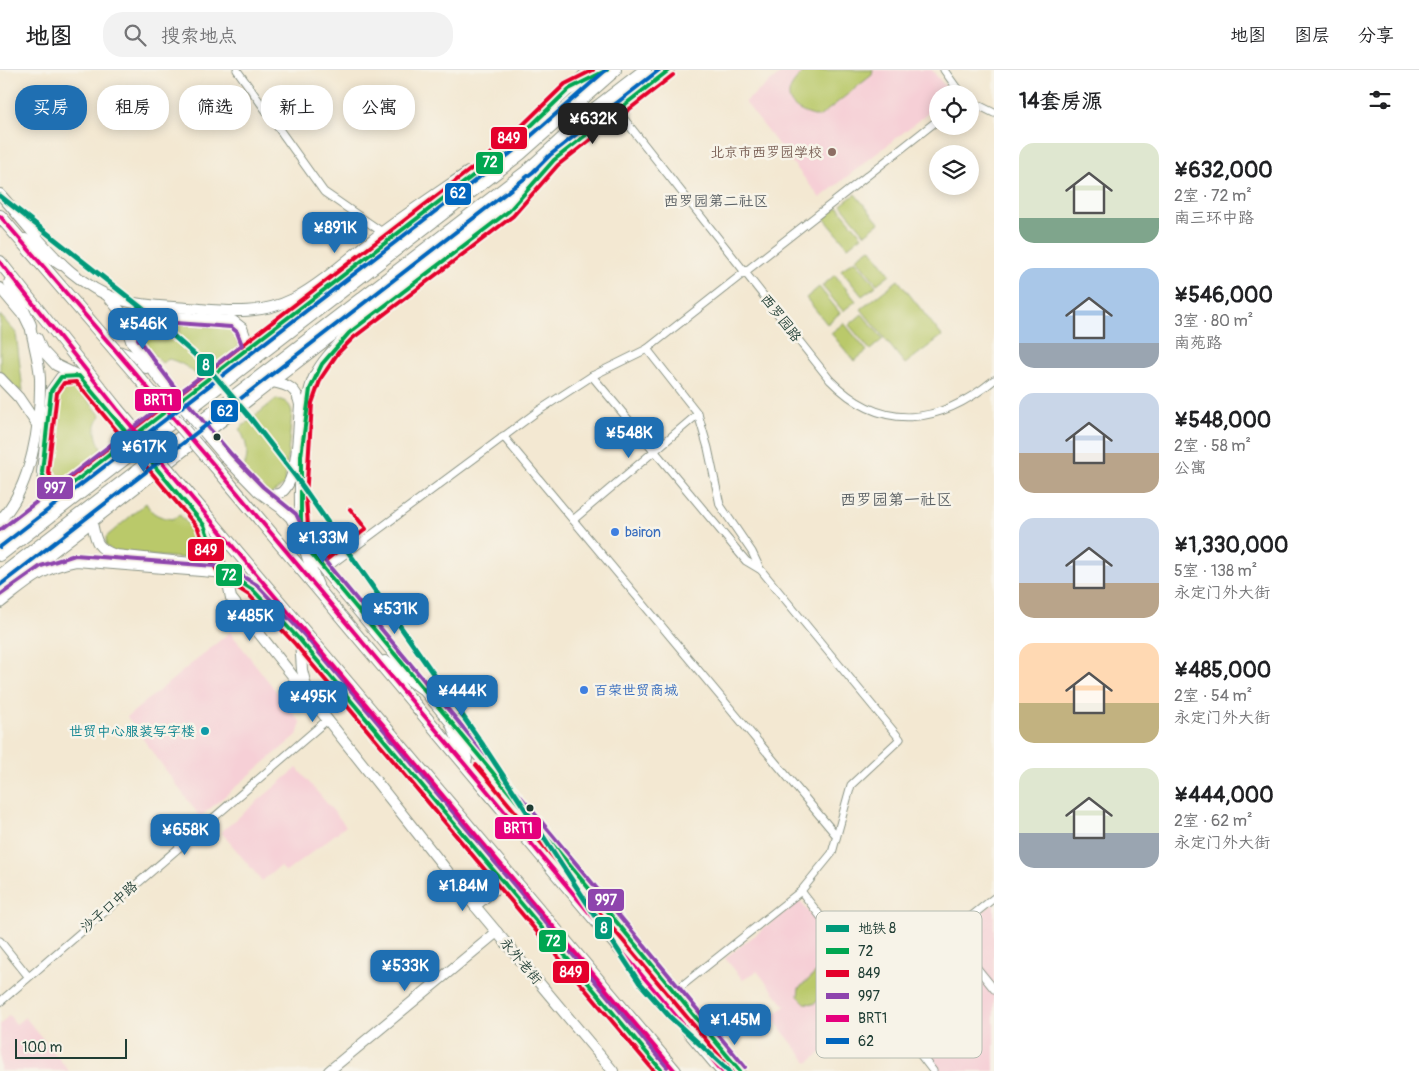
<!DOCTYPE html>
<html lang="zh">
<meta charset="utf-8">
<style>
body{margin:0;font-family:Pangolin,"LXGW WenKai TC",sans-serif;background:#f2f2f2;color:#202124;height:100vh;display:flex;flex-direction:column;font-size:19px;white-space:nowrap}
*{box-sizing:border-box;margin:0}
p{font-size:16px;color:#757577}
.icon{flex:none;width:28px;height:28px;fill:none;stroke:currentColor;stroke-width:2;stroke-linecap:round;stroke-linejoin:round}
.map{position:relative;flex:1;overflow:hidden}
.sheet{display:flex;flex-direction:column;background:#fff;width:425px}
.sheet>*{flex:none}
.top-card{position:absolute;left:15px;top:15px;width:475px;height:45px;display:flex;gap:10px}
.buttons{position:absolute;left:929px;top:15px;display:grid;gap:10px}
.buttons a{display:grid;place-items:center;width:50px;height:50px;border-radius:50%;background:#fff;box-shadow:0 2px 12px #0003;font-size:25px}
.scale{position:absolute;left:15px;bottom:12px;width:112px;box-sizing:border-box;padding-left:5px;border:2px solid #1f3d34;border-top:0;font-size:14px;line-height:18px;white-space:nowrap;color:#1f3d34;-webkit-text-stroke:4px #f7f3e8;paint-order:stroke}
.price{position:absolute;translate:-50% -42px;padding:0 11px;border-radius:10px;background:#1f6fb2;color:#fff;font-size:16px;line-height:32px;filter:drop-shadow(0 1px 2px #0008)}
.price::after{content:'';position:absolute;left:50%;top:30px;width:15px;height:11px;margin-left:-8px;background:inherit;clip-path:polygon(0 0,100% 0,50% 100%)}
.price.on{background:#222;color:#fff}
ul{padding:0;list-style:none}
li{display:flex;align-items:center;gap:15px;height:125px;padding:0 25px}
li span{display:grid;place-items:center;flex:none;width:140px;height:100px;border-radius:15px;color:#555}
li>.icon{margin-inline-start:auto}
span .icon{width:60px;height:60px;fill:#fffc;stroke-width:1}
li b{font-size:21px}
h2{display:flex;justify-content:space-between;align-items:center;height:60px;padding:0 25px;font-size:21px}
.pill{padding:0 18px;border-radius:20px;background:#fff;box-shadow:0 2px 12px #0003;font-size:18px;line-height:45px}
.pill.on{background:#1f6fb2;color:#fff}
header{display:flex;align-items:center;gap:30px;box-sizing:border-box;height:70px;padding:0 25px;background:#fff;border-bottom:1px solid #e0e0e0}
header strong{font-size:24px}
nav{display:flex;gap:28px;margin-inline-start:auto;font-size:18px}
.search{width:350px;height:45px;background:#f2f2f2;display:flex;align-items:center;gap:12px;box-sizing:border-box;padding:0 18px;border-radius:20px;color:#757577;font-size:19px}
main{display:flex;flex:1;min-height:0}
.map>svg:first-child{display:block}
</style>
<header>
<strong>地图</strong>
<div class="search"><svg class="icon" aria-label="search" viewBox="0 0 24 24"><circle cx="10" cy="10" r="6"/><path d="M15 15l6 6"/></svg>搜索地点</div>
<nav><a>地图</a><a>图层</a><a>分享</a></nav>
</header>
<main>
<div class="map">
<svg width="994" height="1001" viewBox="0 0 994 1001">
<rect width="100%" height="100%" fill="#f7f3e8"/>
<filter id="ink" filterUnits="userSpaceOnUse"><feTurbulence type="fractalNoise" baseFrequency=".02" numOctaves="2"/><feDisplacementMap in="SourceGraphic" scale="10" xChannelSelector="R" yChannelSelector="G"/><feConvolveMatrix kernelMatrix="1 2 1 2 8 2 1 2 1" color-interpolation-filters="sRGB"/></filter>
<filter id="wash" filterUnits="userSpaceOnUse"><feTurbulence type="fractalNoise" baseFrequency=".0096" numOctaves="4" result="noise"/><feDisplacementMap in="SourceGraphic" scale="20" xChannelSelector="R" yChannelSelector="G"/><feGaussianBlur stdDeviation="1.12" result="paint"/><feColorMatrix in="noise" values="0 0 0 0 0 0 0 0 0 0 0 0 0 0 0 0 0 1.4 0 .05"/><feComposite in="paint" operator="in"/></filter>
<g filter="url(#wash)">
<rect width="100%" height="100%" fill="#f3e8d2"/>
<g fill="#f6cfd6">
<polygon points="785,0 932,0 951,24 938,24 937,36 820,128 745,32"/>
<polygon points="230,562 301,653 297,665 200,747 127,647"/>
<polygon points="297,698 346,756 286,802 280,796 262,811 221,762"/>
<polygon points="800,831 865,915 878,937 808,993 771,947 785,936 757,901 743,910 725,888"/>
<polygon points="994,833 994,1001 939,1001 882,924"/>
<polygon points="9,945 16,954 25,947 69,1001 0,1001 0,955"/>
</g>
<g fill="#bac96b" stroke="#6c8350">
<path d="M807,0h66l-1,5 -53,42c-35,-7 -40,-26 -12,-47z"/>
<polygon points="855,124 879,153 865,164 841,135"/>
<polygon points="838,137 862,166 848,177 824,148"/>
<polygon points="870,178 890,204 877,214 856,188"/>
<polygon points="855,190 876,216 862,226 841,200"/>
<polygon points="835,205 856,231 843,241 822,216"/>
<polygon points="898,210 942,266 905,294 861,239"/>
<polygon points="819,217 840,243 827,254 806,228"/>
<polygon points="862,244 883,269 870,280 849,255"/>
<polygon points="0,245 16,263 23,321 15,319 0,300"/>
<path d="M154,251l73,7 9,2 5,9 -3,9 -38,31c-9,-10 -17,-16 -31,-20l-7,4c-10,-11 -27,-21 -20,-37z"/>
<polygon points="844,253 867,281 854,291 831,263"/>
<path d="M71,316l7,2 23,28c-10,9 -4,27 3,36l-39,31 -11,-6 -4,-8 7,-73 3,-5z"/>
<path d="M276,329c8,1 14,4 16,13l-7,72 -15,11 -29,-25c10,-11 6,-30 -2,-41z"/>
<path d="M146,433c6,12 14,14 26,16l8,-4 24,28 -8,16 -82,-6 -8,-8v-8z"/>
<polygon points="828,892 843,896 845,908 814,934 805,933 798,926 799,918"/>
</g>
</g>
<g filter="url(#ink)">
<g fill="none" stroke-linecap="round" stroke-linejoin="round">
<defs>
<g id="street">
<polyline points="237,0 324,122 382,162"/>
<polyline points="944,0 961,24"/>
<polyline points="970,31 994,43"/>
<path d="M617,40l213,270c52,53 109,45 164,0"/>
<polyline points="647,279 698,344 708,378 720,435 752,482 760,499"/>
<polyline points="592,306 746,491 761,500 900,669 851,715 832,783 801,821 674,922"/>
<polyline points="503,366 836,765"/>
<polyline points="573,450 698,344"/>
<polyline points="324,500 538,341 592,306 647,279 938,50"/>
<polyline points="801,821 878,921 880,932 933,1001"/>
<polyline points="0,871 28,906"/>
<polyline points="960,877 994,919"/>
<polyline points="878,921 994,828"/>
<polyline points="0,932 327,650"/>
</g>
<g id="secondary">
<path d="M0,124c32,36 61,80 107,101 27,12 63,11 93,14 32,3 63,5 93,-10 32,-17 59,-44 88,-66 28,-21 58,-41 87,-61"/>
<polyline points="0,218 21,243"/>
<polyline points="107,225 120,241 132,273 157,306"/>
<polyline points="37,268 42,280 56,295 79,306 119,354"/>
<path d="M131,270c3,-13 4,-19 17,-25l85,6 9,7 7,19"/>
<polyline points="116,280 129,285 146,298"/>
<polyline points="0,308 19,328 38,356"/>
<polyline points="226,388 259,422 281,438 291,448 303,472 324,500 740,1001"/>
<polyline points="63,421 46,413 42,402 51,321 61,307 78,306"/>
<path d="M260,422c7,2 16,5 22,0 17,-14 16,-65 18,-87 -3,-17 -12,-20 -27,-23"/>
<polyline points="189,435 204,455 214,483 226,503 253,520 300,570 662,1001"/>
<path d="M0,450c32,-33 41,-98 40,-142 -1,-17 -7,-36 -10,-53"/>
<path d="M92,453c4,19 5,26 24,32l75,8 11,-6 6,-13 -2,-8"/>
<polyline points="0,468 505,81 589,0"/>
<polyline points="226,503 231,528 475,836 613,1001"/>
<path d="M318,515c-6,-14 -12,-28 -15,-43 -6,-34 -3,-138 12,-167 8,-16 22,-29 34,-42l160,-122 15,-18"/>
<polyline points="0,523 537,107 554,90 669,0"/>
<path d="M0,533c26,-20 42,-36 76,-42l150,12"/>
<polyline points="300,571 302,600 308,624"/>
<polyline points="475,836 504,812"/>
<polyline points="329,1001 497,862"/>
</g>
<g id="highway">
<polyline points="569,19 607,0"/>
<polyline points="496,101 505,81"/>
<polyline points="0,146 115,280"/>
<polyline points="25,170 61,194"/>
<polyline points="0,192 117,339"/>
<polyline points="10,213 30,255"/>
<polyline points="214,395 722,1001"/>
<polyline points="186,421 675,1001"/>
<polyline points="0,485 520,84 615,0"/>
<polyline points="0,506 526,102 597,37 645,0"/>
<polyline points="385,592 424,619"/>
<polyline points="452,654 466,689"/>
<polyline points="712,967 730,1001"/>
</g>
</defs>
<use href="#street" stroke="#899283" stroke-width="9"/>
<use href="#secondary" stroke="#899283" stroke-width="12"/>
<use href="#highway" stroke="#899283" stroke-width="14"/>
<use href="#street" stroke="#fff" stroke-width="7"/>
<use href="#secondary" stroke="#fff" stroke-width="10"/>
<use href="#highway" stroke="#fff" stroke-width="12"/>
<defs>
<g id="secondary-bridge">
<polyline points="157,306 226,388"/>
<polyline points="119,354 189,435"/>
</g>
<g id="highway-bridge">
<polyline points="115,280 214,395"/>
<polyline points="117,339 186,421"/>
</g>
</defs>
<use href="#secondary-bridge" stroke="#899283" stroke-width="12" stroke-linecap="butt"/>
<use href="#highway-bridge" stroke="#899283" stroke-width="14" stroke-linecap="butt"/>
<use href="#secondary-bridge" stroke="#fff" stroke-width="10"/>
<use href="#highway-bridge" stroke="#fff" stroke-width="12"/>
<defs>
<g id="bus-1">
<polyline points="669,0 554,90 509,141 349,263 322,294 310,319 301,386 301,455 304,472 311,483 740,1001"/>
<polygon points="79,306 131,368 63,421 46,413 42,402 51,321 61,307"/>
<polyline points="131,368 204,455 214,483 226,503 253,520 300,570 662,1001"/>
<polyline points="131,368 505,81 569,19 607,0"/>
</g>
<g id="bus-2">
<polygon points="76,312 122,367 62,414 51,408 48,401 57,323 64,313"/>
<polyline points="132,360 501,76 565,14 593,0"/>
<polyline points="130,377 198,458 208,486 221,507 249,525 295,574 654,1001"/>
<polyline points="350,439 366,459 325,491 309,470 306,428 312,333 321,308 338,283 353,268 513,146 558,95 673,5"/>
<polyline points="476,695 732,1001"/>
</g>
<g id="bus-3">
<polygon points="149,251 231,257 237,262 242,275 179,323 138,269 141,258"/>
<polyline points="187,332 231,384 263,417 296,444 308,469 329,496 745,997"/>
<polyline points="0,460 169,330"/>
<polyline points="0,525 41,496 75,485 227,497 257,515 305,566 667,997"/>
</g>
<g id="bus-4">
<polyline points="0,146 214,395 722,1001"/>
<polyline points="0,192 117,339 675,1001"/>
</g>
<g id="bus-5">
<polyline points="0,477 516,79 606,0"/>
<polyline points="0,515 533,102 550,85 659,0"/>
</g>
</defs>
<use href="#bus-1" stroke="#f7f3e8" stroke-width="8"/>
<use href="#bus-2" stroke="#f7f3e8" stroke-width="8"/>
<use href="#bus-3" stroke="#f7f3e8" stroke-width="8"/>
<use href="#bus-4" stroke="#f7f3e8" stroke-width="8"/>
<use href="#bus-5" stroke="#f7f3e8" stroke-width="8"/>
<use href="#bus-1" stroke="#00a651" stroke-width="4"/>
<use href="#bus-2" stroke="#e4002b" stroke-width="4"/>
<use href="#bus-3" stroke="#8e44ad" stroke-width="4"/>
<use href="#bus-4" stroke="#e5007d" stroke-width="4"/>
<use href="#bus-5" stroke="#0065bd" stroke-width="4"/>
<defs>
<polyline id="metro-1" points="0,126 143,239 203,292 248,345 296,407 483,675 639,912 670,947 729,1001"/>
</defs>
<use href="#metro-1" stroke="#f7f3e8" stroke-width="9"/>
<use href="#metro-1" stroke="#00997a" stroke-width="5"/>
</g>
</g>
<circle fill="#8d6e63" stroke="#f7f3e8" stroke-width="2" cx="832" cy="82" r="5"/>
<g fill="#1f3d34" stroke="#f7f3e8" stroke-width="2">
<circle cx="217" cy="367" r="4.5"/>
<circle cx="530" cy="738" r="4.5"/>
</g>
<g fill="#3f7fe0" stroke="#f7f3e8" stroke-width="2">
<circle cx="615" cy="462" r="5"/>
<circle cx="584" cy="620" r="5"/>
</g>
<circle fill="#0f9aa8" stroke="#f7f3e8" stroke-width="2" cx="205" cy="661" r="5"/>
<g text-anchor="middle" dominant-baseline="central" stroke-width="5" stroke-linejoin="round" paint-order="stroke">
<g font-size="14" fill="#785e54" stroke="#f7f3e8" text-anchor="end">
<text x="822" y="82">北京市西罗园学校</text>
</g>
<g font-size="14" fill="#1f3d34" stroke="#f7f3e8">
<text transform="translate(781 248) rotate(52)">西罗园路</text>
<text transform="translate(109 837) rotate(-41)">沙子口中路</text>
<text transform="translate(521 891) rotate(50)">永外老街</text>
</g>
<g font-size="14" fill="#366cbe" stroke="#f7f3e8" text-anchor="start">
<text x="625" y="462">bairon</text>
<text x="594" y="620">百荣世贸商城</text>
</g>
<g font-size="14" fill="#0d838f" stroke="#f7f3e8" text-anchor="end">
<text x="195" y="661">世贸中心服装写字楼</text>
</g>
<g font-size="15" fill="#5a6064" stroke="#f7f3e8">
<text x="716" y="131">西罗园第二社区</text>
</g>
<g font-size="16" fill="#5a6064" stroke="#f7f3e8">
<text x="896" y="430">西罗园第一社区</text>
</g>
</g>
<rect x="816" y="841" width="166" height="147" rx="8" fill="#f7f3e8" stroke="#b6bcb2" stroke-width="1"/>
<rect x="826" y="855" width="23" height="7" fill="#00997a"/>
<rect x="826" y="878" width="23" height="6" fill="#00a651"/>
<rect x="826" y="900" width="23" height="7" fill="#e4002b"/>
<rect x="826" y="923" width="23" height="6" fill="#8e44ad"/>
<rect x="826" y="945" width="23" height="7" fill="#e5007d"/>
<rect x="826" y="968" width="23" height="6" fill="#0065bd"/>
<g font-size="14" fill="#1f3d34">
<text x="858" y="863">地铁 8</text>
<text x="858" y="886">72</text>
<text x="858" y="908">849</text>
<text x="858" y="931">997</text>
<text x="858" y="953">BRT1</text>
<text x="858" y="976">62</text>
</g>
<g stroke="#f7f3e8" stroke-width="2">
<rect x="490" y="56" width="38" height="24" rx="5" fill="#e4002b"/>
<rect x="475" y="81" width="29" height="24" rx="5" fill="#00a651"/>
<rect x="444" y="112" width="28" height="24" rx="5" fill="#0065bd"/>
<rect x="196" y="283" width="19" height="24" rx="5" fill="#00997a"/>
<rect x="134" y="318" width="48" height="24" rx="5" fill="#e5007d"/>
<rect x="210" y="329" width="29" height="24" rx="5" fill="#0065bd"/>
<rect x="36" y="406" width="38" height="24" rx="5" fill="#8e44ad"/>
<rect x="187" y="468" width="38" height="24" rx="5" fill="#e4002b"/>
<rect x="215" y="493" width="28" height="24" rx="5" fill="#00a651"/>
<rect x="494" y="746" width="48" height="24" rx="5" fill="#e5007d"/>
<rect x="587" y="818" width="38" height="24" rx="5" fill="#8e44ad"/>
<rect x="594" y="846" width="19" height="24" rx="5" fill="#00997a"/>
<rect x="538" y="859" width="29" height="24" rx="5" fill="#00a651"/>
<rect x="552" y="890" width="38" height="24" rx="5" fill="#e4002b"/>
</g>
<g font-size="14" text-anchor="middle" font-weight="bold" fill="#fff">
<text x="509" y="73">849</text>
<text x="490" y="97">72</text>
<text x="458" y="128">62</text>
<text x="206" y="300">8</text>
<text x="158" y="335">BRT1</text>
<text x="225" y="346">62</text>
<text x="55" y="423">997</text>
<text x="206" y="485">849</text>
<text x="229" y="510">72</text>
<text x="518" y="763">BRT1</text>
<text x="606" y="835">997</text>
<text x="604" y="863">8</text>
<text x="553" y="876">72</text>
<text x="571" y="907">849</text>
</g>
</svg>
<div class="buttons">
<a><svg class="icon" aria-label="locate" viewBox="0 0 24 24"><circle cx="12" cy="12" r="6"/><path d="M12 2v4M12 18v4M2 12h4M18 12h4"/></svg></a>
<a><svg class="icon" aria-label="layers" viewBox="0 0 24 24"><path d="M12 4l9 5-9 5-9-5zM3 14l9 5 9-5"/></svg></a>
</div>
<div class="scale">100 m</div>
<b class="price on" style="left:593px;top:75px">¥632K</b>
<b class="price" style="left:335px;top:184px">¥891K</b>
<b class="price" style="left:143px;top:280px">¥546K</b>
<b class="price" style="left:629px;top:389px">¥548K</b>
<b class="price" style="left:144px;top:403px">¥617K</b>
<b class="price" style="left:323px;top:494px">¥1.33M</b>
<b class="price" style="left:395px;top:565px">¥531K</b>
<b class="price" style="left:250px;top:572px">¥485K</b>
<b class="price" style="left:462px;top:647px">¥444K</b>
<b class="price" style="left:313px;top:653px">¥495K</b>
<b class="price" style="left:185px;top:786px">¥658K</b>
<b class="price" style="left:463px;top:842px">¥1.84M</b>
<b class="price" style="left:405px;top:922px">¥533K</b>
<b class="price" style="left:735px;top:976px">¥1.45M</b>
<div class="top-card">
<a class="pill on">买房</a>
<a class="pill">租房</a>
<a class="pill">筛选</a>
<a class="pill">新上</a>
<a class="pill">公寓</a>
</div>
</div>
<section class="sheet">
<h2>14套房源<svg class="icon" aria-label="filters" viewBox="0 0 24 24"><path d="M4 7h16M4 17h16"/><circle cx="9" cy="7" r="2"/><circle cx="15" cy="17" r="2"/></svg></h2>
<ul>
<li><span style="background:linear-gradient(#dfe7d0 75%,#7fa58c 0)"><svg class="icon" aria-label="home" viewBox="0 0 24 24"><path d="M3 11l9-7 9 7M6 9v11h12V9"/></svg></span><div><b>¥632,000</b><p>2室 · 72 m²</p><p>南三环中路</p></div></li>
<li><span style="background:linear-gradient(#a9c7e8 75%,#9aa5b1 0)"><svg class="icon" aria-label="home" viewBox="0 0 24 24"><path d="M3 11l9-7 9 7M6 9v11h12V9"/></svg></span><div><b>¥546,000</b><p>3室 · 80 m²</p><p>南苑路</p></div></li>
<li><span style="background:linear-gradient(#c9d6e8 60%,#b9a48a 0)"><svg class="icon" aria-label="home" viewBox="0 0 24 24"><path d="M3 11l9-7 9 7M6 9v11h12V9"/></svg></span><div><b>¥548,000</b><p>2室 · 58 m²</p><p>公寓</p></div></li>
<li><span style="background:linear-gradient(#c9d6e8 65%,#b9a48a 0)"><svg class="icon" aria-label="home" viewBox="0 0 24 24"><path d="M3 11l9-7 9 7M6 9v11h12V9"/></svg></span><div><b>¥1,330,000</b><p>5室 · 138 m²</p><p>永定门外大街</p></div></li>
<li><span style="background:linear-gradient(#ffd9b3 60%,#c2b280 0)"><svg class="icon" aria-label="home" viewBox="0 0 24 24"><path d="M3 11l9-7 9 7M6 9v11h12V9"/></svg></span><div><b>¥485,000</b><p>2室 · 54 m²</p><p>永定门外大街</p></div></li>
<li><span style="background:linear-gradient(#dfe7d0 65%,#9aa5b1 0)"><svg class="icon" aria-label="home" viewBox="0 0 24 24"><path d="M3 11l9-7 9 7M6 9v11h12V9"/></svg></span><div><b>¥444,000</b><p>2室 · 62 m²</p><p>永定门外大街</p></div></li>
</ul>
</section>
</main>
